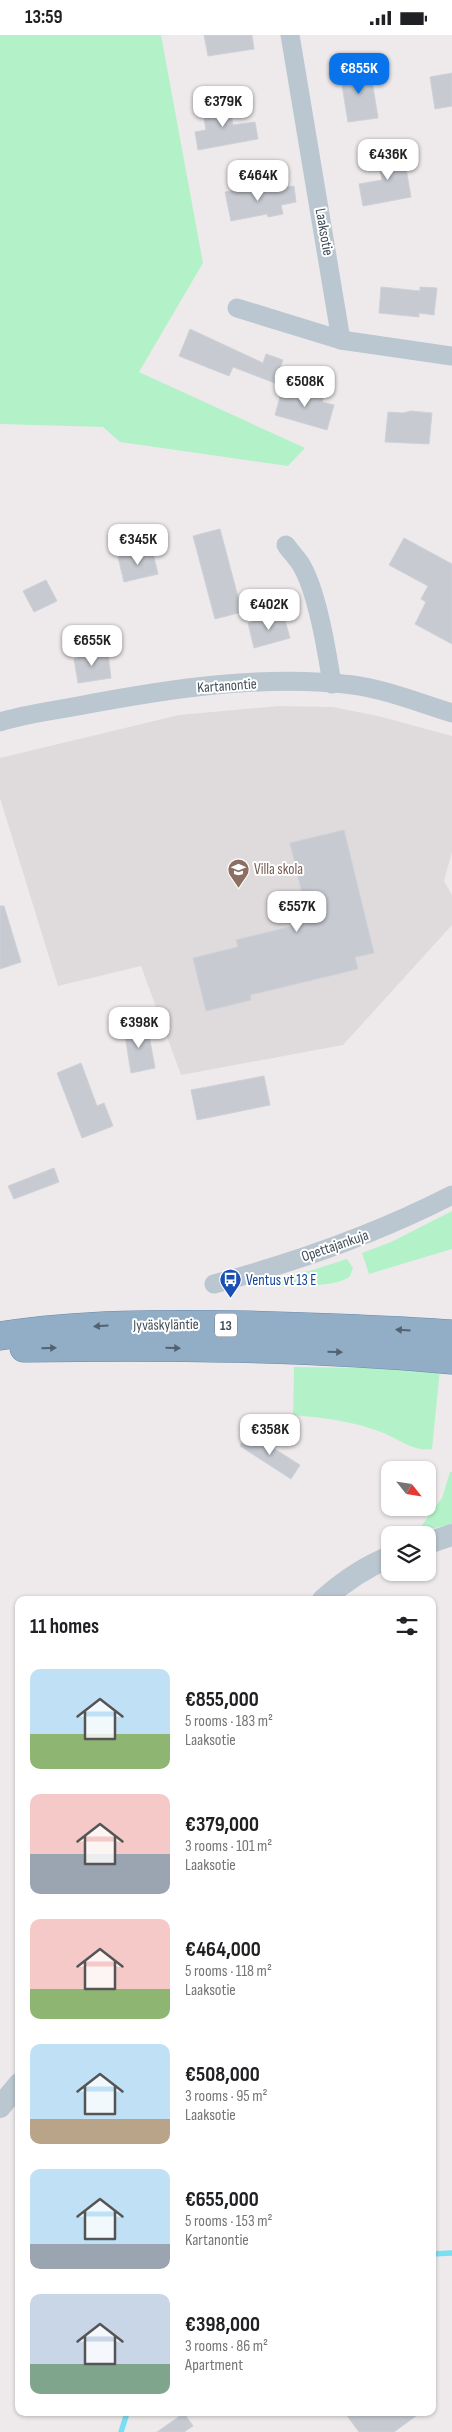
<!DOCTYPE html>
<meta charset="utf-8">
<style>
body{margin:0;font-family:"Sofia Sans Condensed",sans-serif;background:#f6f6f6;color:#202124;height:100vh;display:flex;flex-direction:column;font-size:19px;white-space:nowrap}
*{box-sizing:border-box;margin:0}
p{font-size:16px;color:#757577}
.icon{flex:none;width:28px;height:28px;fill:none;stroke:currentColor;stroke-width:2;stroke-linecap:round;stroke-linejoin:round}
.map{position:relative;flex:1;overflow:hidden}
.side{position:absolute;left:15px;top:1561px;width:421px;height:820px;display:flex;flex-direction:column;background:#fff;border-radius:10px;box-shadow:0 1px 4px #0004}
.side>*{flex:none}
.needle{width:32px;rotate:120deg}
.buttons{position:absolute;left:381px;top:1426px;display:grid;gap:10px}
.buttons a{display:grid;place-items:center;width:55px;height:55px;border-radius:10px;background:#fff;box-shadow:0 1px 4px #0004;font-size:25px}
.price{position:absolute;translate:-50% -42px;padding:0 11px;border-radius:10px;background:#fff;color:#222;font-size:16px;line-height:32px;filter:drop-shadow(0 1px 2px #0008)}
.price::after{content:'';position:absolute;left:50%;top:30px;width:15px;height:11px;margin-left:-8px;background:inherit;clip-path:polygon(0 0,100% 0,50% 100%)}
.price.selected{background:#0873eb;color:#fff}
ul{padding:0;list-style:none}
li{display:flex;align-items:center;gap:15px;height:125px;padding:0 15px}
li span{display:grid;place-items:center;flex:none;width:140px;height:100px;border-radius:10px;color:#555}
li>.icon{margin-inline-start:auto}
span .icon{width:60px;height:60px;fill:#fffc;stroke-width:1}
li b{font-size:21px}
h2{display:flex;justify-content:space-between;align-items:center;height:60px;padding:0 15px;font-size:21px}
.status{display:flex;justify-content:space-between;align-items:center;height:35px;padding:0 25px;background:#fff;direction:ltr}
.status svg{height:14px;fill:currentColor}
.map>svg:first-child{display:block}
</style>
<div class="status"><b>13:59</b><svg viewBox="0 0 49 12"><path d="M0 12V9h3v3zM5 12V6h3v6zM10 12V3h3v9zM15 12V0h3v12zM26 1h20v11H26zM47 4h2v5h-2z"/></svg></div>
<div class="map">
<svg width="452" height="2397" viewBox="0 0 452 2397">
<rect width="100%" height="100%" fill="#eeeaeb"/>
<polygon fill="#dfdbdd" points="279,671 333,672 378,681 452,701 452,817 444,846 452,860 452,890 343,1010 181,1040 141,931 58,951 0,763 0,723 179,680"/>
<g fill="#b3f2c9">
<polygon points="0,0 161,0 203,228 139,337 305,413 288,431 120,407 103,392 0,389"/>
<polygon points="452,1176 452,1214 369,1239 362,1218 391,1207"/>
<path d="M347,1224l6,9 -3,8c-14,14 -75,9 -94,6l53,-11z"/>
<path d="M294,1332l146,2 -8,80c-14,3 -28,-6 -40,-12 -30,-15 -67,-19 -99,-22z"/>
<polygon points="450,1437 452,1437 452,1489 417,1497 442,1463"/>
</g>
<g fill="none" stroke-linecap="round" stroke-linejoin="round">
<g stroke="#7bdff4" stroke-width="5.5">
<polyline points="432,2219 452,2218"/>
<polyline points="121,2397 127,2378"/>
</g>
</g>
<g fill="#c7cad1" stroke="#ced1d8">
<polygon points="204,0 252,0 254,14 208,21"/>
<polygon points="370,33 378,83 348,87 340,38"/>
<polygon points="452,38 452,71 435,74 430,42"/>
<polygon points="229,67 233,90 255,87 258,104 198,115 195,97 206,95 202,72"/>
<polygon points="403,116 411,162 363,171 359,149 382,145 377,120"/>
<polygon points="264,150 265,155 294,151 296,167 281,170 283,179 268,182 267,179 231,186 225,157"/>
<polygon points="381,252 420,256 420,252 437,253 434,280 419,278 419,282 379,278"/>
<polygon points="190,294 263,328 266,319 283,325 279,336 290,341 285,352 233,332 229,341 179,321"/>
<polygon points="283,351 297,355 301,353 324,360 322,367 334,370 327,395 275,380"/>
<polygon points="411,376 432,378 429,409 385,407 388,377 403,378"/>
<polygon points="220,494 242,577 215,584 193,501"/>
<polygon points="404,503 452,529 452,609 415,589 426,567 421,564 428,551 389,530"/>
<polygon points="152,514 158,539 124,547 118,522"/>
<polygon points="46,545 57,566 34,577 23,556"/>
<polygon points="283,578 290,603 254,613 248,588"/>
<polygon points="94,616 95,621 108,619 111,643 78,648 74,624 78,623 78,619"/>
<polygon points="344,795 374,918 355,922 358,934 250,960 251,965 206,976 193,923 238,912 236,905 309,887 290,808"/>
<polygon points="0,871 4,871 21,927 0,934"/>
<polygon points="147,989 155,1033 131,1038 124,994"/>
<polygon points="81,1028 97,1071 104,1068 113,1091 82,1103 57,1038"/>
<polygon points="264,1041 270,1070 197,1085 191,1055"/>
<polygon points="54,1133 59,1147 14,1164 8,1151"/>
<polygon points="248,1397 300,1430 291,1444 240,1411"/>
<polygon points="184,2378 193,2391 184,2397 157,2397"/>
<polygon points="345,2378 420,2378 394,2397 359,2397"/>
</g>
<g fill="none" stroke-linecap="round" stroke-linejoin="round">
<defs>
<g id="trunk">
<path d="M0,1301c81,-13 165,-12 247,-11 68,2 137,4 205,9"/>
<path d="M24,1313c143,-2 286,-1 428,12"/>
</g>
</defs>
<use href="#trunk" stroke="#688bac" stroke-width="29"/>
<g stroke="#bac6d0" stroke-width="19">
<polyline points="290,0 341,305"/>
<polyline points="237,273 341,305 452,321"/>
<path d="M286,510c4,6 10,12 14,18 17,26 27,89 32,121"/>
<path d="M0,687c25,-8 52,-11 78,-16 89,-17 185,-32 275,-21 35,5 66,18 99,28"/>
<path d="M214,1249c82,-22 162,-50 238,-89"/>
</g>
<g stroke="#bac6d0" stroke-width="22">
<polyline points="428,1508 452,1500"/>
<path d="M323,1565c20,-18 42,-33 67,-43"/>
<polyline points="0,2072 19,2049"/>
</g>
<use href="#trunk" stroke="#92aec7" stroke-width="28"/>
</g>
<defs><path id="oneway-solid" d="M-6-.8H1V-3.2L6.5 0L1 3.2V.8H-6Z" transform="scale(1.25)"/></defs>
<g fill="#526270">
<use href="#oneway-solid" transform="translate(101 1291) rotate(177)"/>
<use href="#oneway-solid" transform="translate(403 1295) rotate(-176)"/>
<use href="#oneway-solid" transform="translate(49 1313) rotate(-1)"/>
<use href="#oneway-solid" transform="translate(173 1313) rotate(1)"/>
<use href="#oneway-solid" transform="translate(335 1317) rotate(2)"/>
</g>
<defs>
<symbol id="school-pin" viewBox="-11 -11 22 30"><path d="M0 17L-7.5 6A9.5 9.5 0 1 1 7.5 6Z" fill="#8d6e63" stroke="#fff"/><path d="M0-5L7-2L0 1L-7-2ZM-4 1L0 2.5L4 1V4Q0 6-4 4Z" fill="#fff"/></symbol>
<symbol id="bus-pin" viewBox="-11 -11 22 30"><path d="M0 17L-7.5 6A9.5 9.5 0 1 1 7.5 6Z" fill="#1a4fb4" stroke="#fff"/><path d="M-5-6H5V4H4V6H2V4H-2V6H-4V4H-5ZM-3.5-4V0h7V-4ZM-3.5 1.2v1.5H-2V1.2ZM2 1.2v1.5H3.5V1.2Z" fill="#fff"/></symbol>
</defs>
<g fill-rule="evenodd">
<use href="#school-pin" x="226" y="822" width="25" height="34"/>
<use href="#bus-pin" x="218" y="1232" width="25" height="34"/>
</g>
<g text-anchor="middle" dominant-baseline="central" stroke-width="4" stroke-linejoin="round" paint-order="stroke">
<rect fill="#fff" stroke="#7b848c" stroke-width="1" x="215" y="1278.5" width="22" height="23" rx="4"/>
<g font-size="14" font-weight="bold" fill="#424f5a">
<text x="226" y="1290">13</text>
</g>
<g font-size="15" fill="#424f5a" stroke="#fff">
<text transform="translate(324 197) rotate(80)">Laaksotie</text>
<text transform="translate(227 651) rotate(-4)">Kartanontie</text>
<text transform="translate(335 1211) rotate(-19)">Opettajankuja</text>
<text transform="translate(166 1290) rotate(-1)">Jyväskyläntie</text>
</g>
<g font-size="15" fill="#785e54" stroke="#fff" text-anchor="start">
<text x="254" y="834">Villa skola</text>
</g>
<g font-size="15" fill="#164399" stroke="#fff" text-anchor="start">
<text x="246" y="1245">Ventus vt 13 E</text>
</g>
</g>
</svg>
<div class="buttons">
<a><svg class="needle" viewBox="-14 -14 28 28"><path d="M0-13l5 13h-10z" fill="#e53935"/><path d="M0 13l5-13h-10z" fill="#757577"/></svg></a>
<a><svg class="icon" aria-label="layers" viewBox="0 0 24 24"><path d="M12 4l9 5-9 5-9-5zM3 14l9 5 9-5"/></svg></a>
</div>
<b class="price selected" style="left:359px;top:60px">€855K</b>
<b class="price" style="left:223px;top:93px">€379K</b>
<b class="price" style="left:388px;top:146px">€436K</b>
<b class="price" style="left:258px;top:167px">€464K</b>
<b class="price" style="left:305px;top:373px">€508K</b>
<b class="price" style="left:138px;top:531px">€345K</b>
<b class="price" style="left:269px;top:596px">€402K</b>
<b class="price" style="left:92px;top:632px">€655K</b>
<b class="price" style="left:297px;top:898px">€557K</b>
<b class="price" style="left:139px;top:1014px">€398K</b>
<b class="price" style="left:270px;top:1421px">€358K</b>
<section class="side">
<h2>11 homes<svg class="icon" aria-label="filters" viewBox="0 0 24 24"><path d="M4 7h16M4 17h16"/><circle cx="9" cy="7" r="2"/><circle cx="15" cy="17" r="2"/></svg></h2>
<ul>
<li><span style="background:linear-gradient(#bfe0f5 65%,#8fb573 0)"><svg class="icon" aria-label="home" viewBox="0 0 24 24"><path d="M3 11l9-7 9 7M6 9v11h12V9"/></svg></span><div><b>€855,000</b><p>5 rooms · 183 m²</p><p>Laaksotie</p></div></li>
<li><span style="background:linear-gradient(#f6c9c9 60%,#9aa5b1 0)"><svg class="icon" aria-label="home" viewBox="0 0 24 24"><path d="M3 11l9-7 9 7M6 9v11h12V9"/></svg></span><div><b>€379,000</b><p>3 rooms · 101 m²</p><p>Laaksotie</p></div></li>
<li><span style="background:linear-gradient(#f6c9c9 70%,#8fb573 0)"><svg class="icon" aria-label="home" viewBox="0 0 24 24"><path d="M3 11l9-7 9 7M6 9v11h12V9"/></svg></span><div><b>€464,000</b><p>5 rooms · 118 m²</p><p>Laaksotie</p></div></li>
<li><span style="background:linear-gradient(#bfe0f5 75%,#b9a48a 0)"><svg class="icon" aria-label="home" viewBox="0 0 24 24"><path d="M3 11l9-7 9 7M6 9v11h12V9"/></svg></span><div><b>€508,000</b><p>3 rooms · 95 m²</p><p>Laaksotie</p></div></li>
<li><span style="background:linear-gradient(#bfe0f5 75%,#9aa5b1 0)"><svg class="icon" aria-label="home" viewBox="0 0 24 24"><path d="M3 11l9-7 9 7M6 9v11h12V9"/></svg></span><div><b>€655,000</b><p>5 rooms · 153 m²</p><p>Kartanontie</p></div></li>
<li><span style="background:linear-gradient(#c9d6e8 70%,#7fa58c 0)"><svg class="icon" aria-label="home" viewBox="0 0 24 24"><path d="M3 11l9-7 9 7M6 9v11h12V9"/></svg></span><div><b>€398,000</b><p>3 rooms · 86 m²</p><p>Apartment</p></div></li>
</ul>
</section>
</div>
